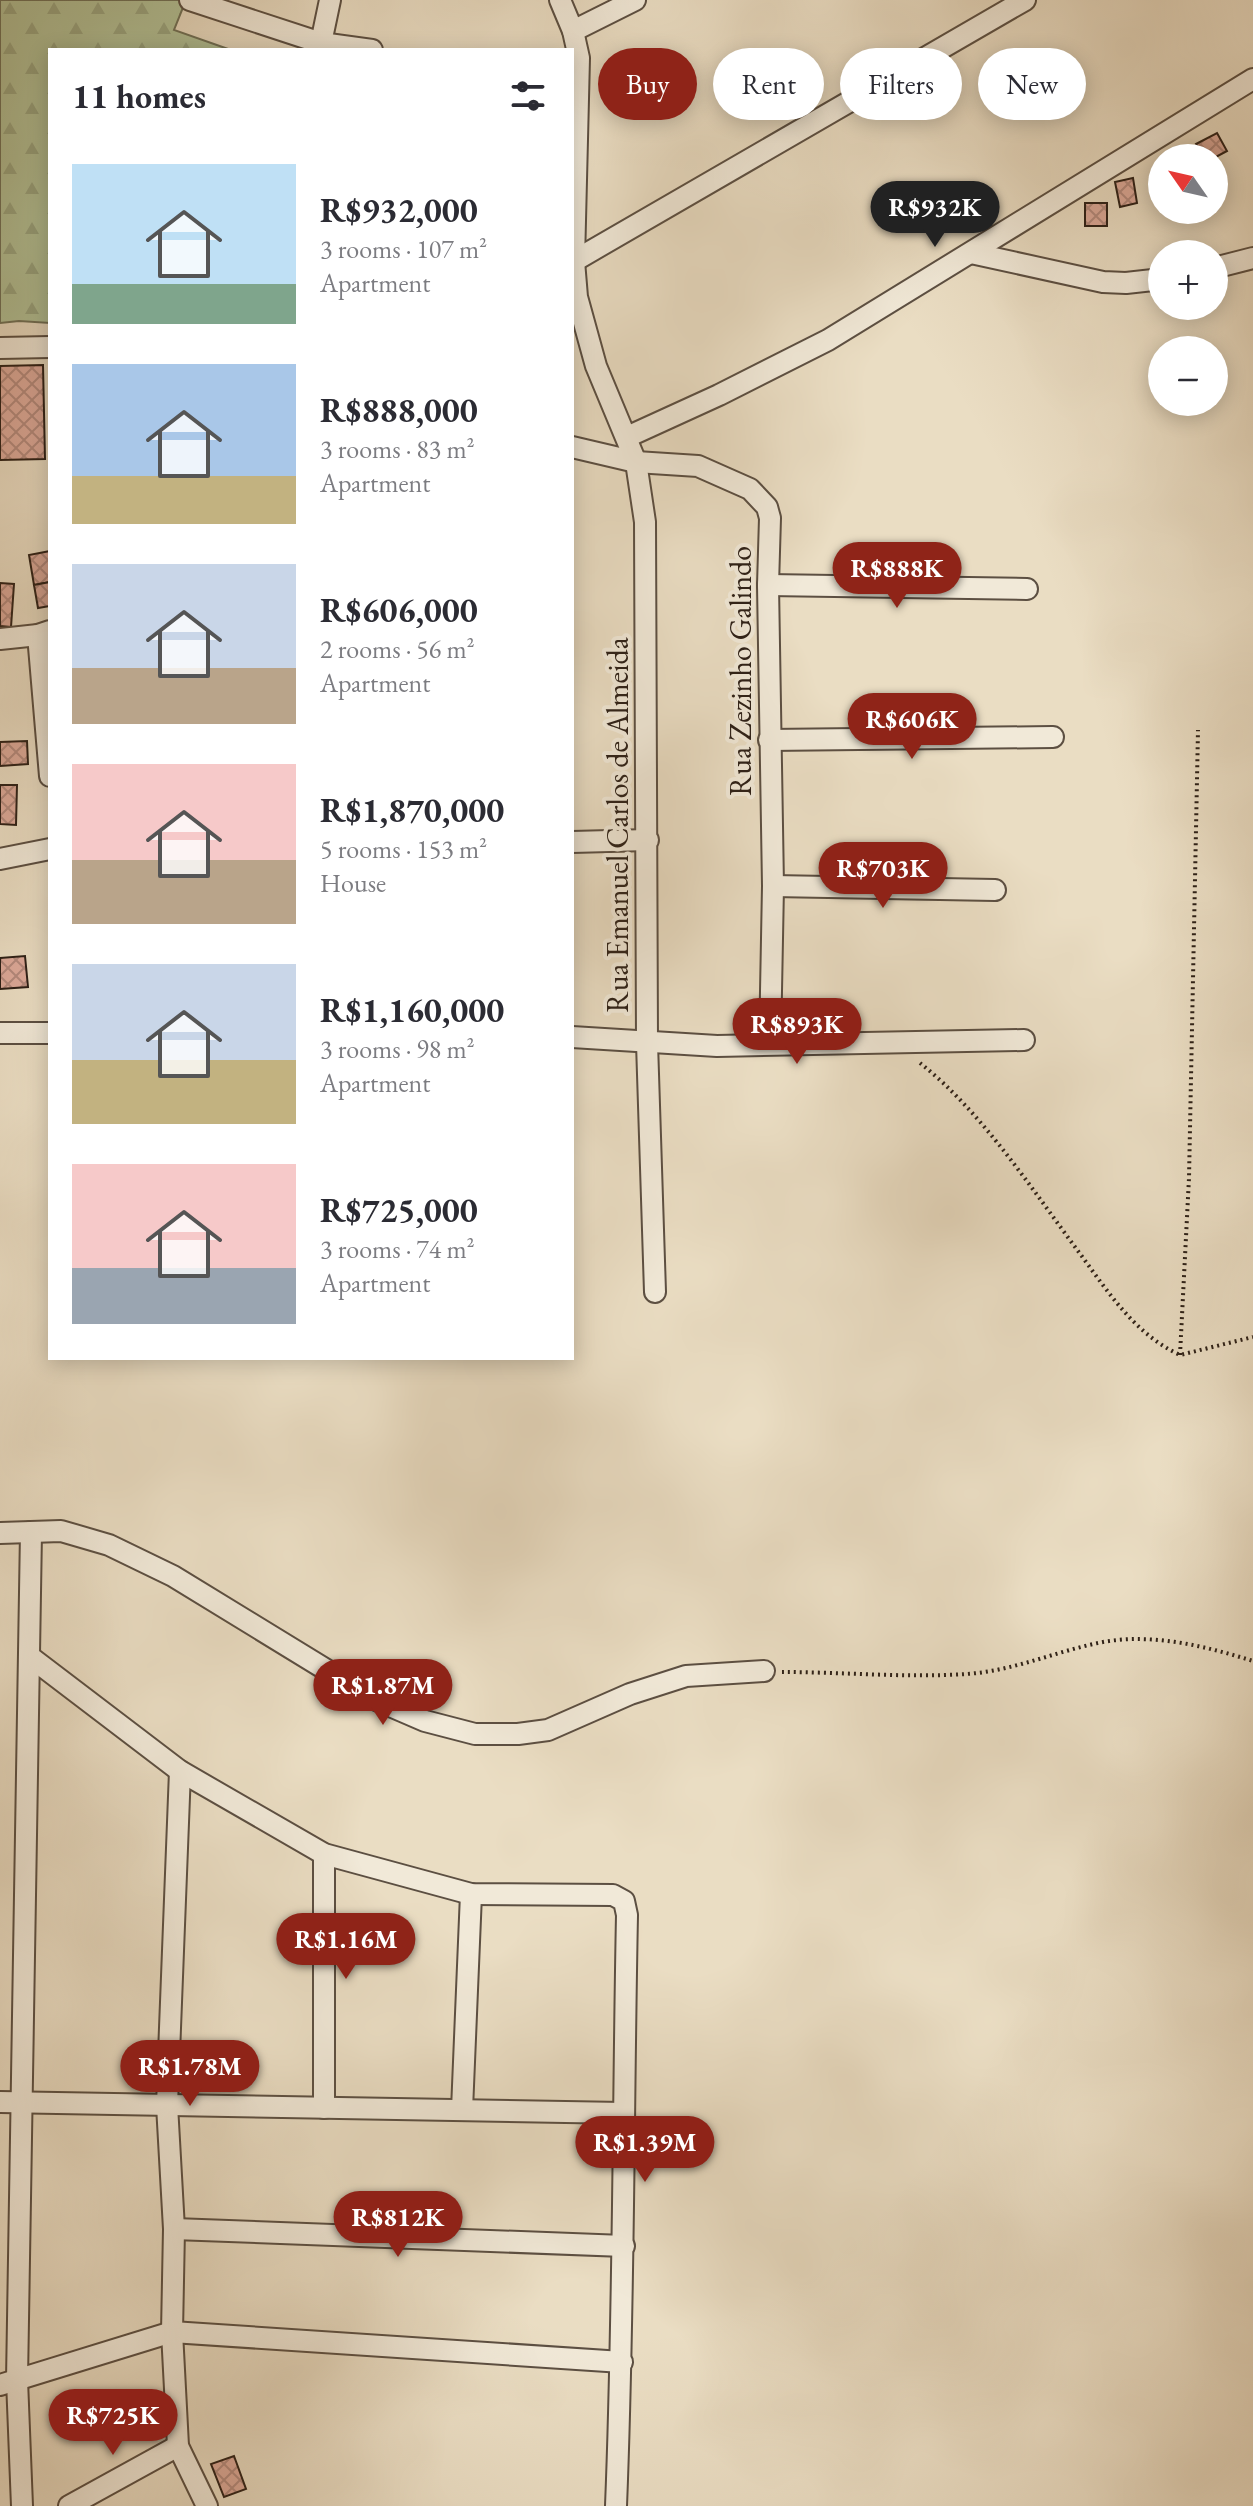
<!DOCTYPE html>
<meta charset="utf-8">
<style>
body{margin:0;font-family:"EB Garamond",serif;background:#f2f2f3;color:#2b2b33;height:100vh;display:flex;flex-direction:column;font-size:30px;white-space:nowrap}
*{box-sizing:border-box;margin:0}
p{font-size:26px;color:#7c7c81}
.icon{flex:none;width:44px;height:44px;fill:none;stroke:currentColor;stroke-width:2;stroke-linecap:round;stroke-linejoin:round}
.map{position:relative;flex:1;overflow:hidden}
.details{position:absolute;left:48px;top:48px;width:526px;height:1312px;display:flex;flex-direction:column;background:#fff;border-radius:0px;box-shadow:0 4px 20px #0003}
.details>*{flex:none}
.banner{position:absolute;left:598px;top:48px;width:534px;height:72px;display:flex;gap:16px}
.needle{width:52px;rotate:304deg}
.controls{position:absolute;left:1148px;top:144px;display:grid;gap:16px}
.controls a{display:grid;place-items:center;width:80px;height:80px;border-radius:50%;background:#fff;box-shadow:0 4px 20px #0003;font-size:40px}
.price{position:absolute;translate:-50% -68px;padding:0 18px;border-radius:28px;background:#8f2418;color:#fff;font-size:26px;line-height:52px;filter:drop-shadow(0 2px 4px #0008)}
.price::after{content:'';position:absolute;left:50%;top:48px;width:24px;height:18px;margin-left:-12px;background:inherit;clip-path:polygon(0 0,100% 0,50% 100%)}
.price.on{background:#222;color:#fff}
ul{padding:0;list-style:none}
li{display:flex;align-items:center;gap:24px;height:200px;padding:0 24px}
li span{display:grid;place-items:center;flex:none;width:224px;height:160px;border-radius:0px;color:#555}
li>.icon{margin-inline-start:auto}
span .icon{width:96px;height:96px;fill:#fffc;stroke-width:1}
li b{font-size:34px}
h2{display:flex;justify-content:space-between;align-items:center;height:96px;padding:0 24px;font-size:34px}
.tag{padding:0 28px;border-radius:36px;background:#fff;box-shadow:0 4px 20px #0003;font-size:28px;line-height:72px}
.tag.on{background:#8f2418;color:#fff}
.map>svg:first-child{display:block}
</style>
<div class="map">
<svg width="1253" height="2506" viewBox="0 0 1253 2506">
<defs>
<pattern id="forest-firs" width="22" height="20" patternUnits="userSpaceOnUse" patternTransform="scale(2)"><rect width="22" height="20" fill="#b2c298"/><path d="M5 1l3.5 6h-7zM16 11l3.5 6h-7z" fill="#99a682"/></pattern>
<pattern id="building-cross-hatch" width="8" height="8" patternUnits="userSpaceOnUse" patternTransform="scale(2)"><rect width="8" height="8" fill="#dca999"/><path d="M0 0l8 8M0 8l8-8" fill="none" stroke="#b3897c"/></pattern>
</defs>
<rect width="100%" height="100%" fill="#eaddc3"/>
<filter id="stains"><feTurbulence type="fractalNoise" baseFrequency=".0025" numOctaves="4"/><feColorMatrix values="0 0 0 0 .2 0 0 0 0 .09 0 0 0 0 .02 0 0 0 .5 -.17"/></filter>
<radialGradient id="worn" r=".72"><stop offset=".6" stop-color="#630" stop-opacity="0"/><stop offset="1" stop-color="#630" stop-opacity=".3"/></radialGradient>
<polygon fill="url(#forest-firs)" stroke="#707158" stroke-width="2" points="0,0 186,0 174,30 231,50 50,50 50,323 19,321 0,323"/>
<g fill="url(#building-cross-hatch)" stroke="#2d2017" stroke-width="2">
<polygon points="1217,133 1227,151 1214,158 1204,158 1196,144"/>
<polygon points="1133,178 1137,203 1120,207 1115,182"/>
<rect x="1085" y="203" width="22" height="23"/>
<polygon points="43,365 45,459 0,460 0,366"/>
<polygon points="50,551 50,582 34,585 29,555"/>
<polygon points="50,582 50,606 38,608 34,585"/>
<polygon points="0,583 14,584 11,627 0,626"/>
<polygon points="27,741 28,764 0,766 0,742"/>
<polygon points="0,785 17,785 16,825 0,824"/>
<polygon points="25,956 28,987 0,989 0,958"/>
<polygon points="234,2456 246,2489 224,2497 211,2464"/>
</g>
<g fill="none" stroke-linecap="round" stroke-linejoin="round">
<defs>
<g id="minor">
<polyline points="190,0 321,43 372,50"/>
<polyline points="560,0 573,31 579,58 574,261 577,297 596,366 636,462 645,522 647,1043 655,1292"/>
<polyline points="573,31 635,0"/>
<polyline points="321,43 330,0"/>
<polyline points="971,253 1103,282 1126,283 1162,279"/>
<polyline points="574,261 1025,0"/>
<polyline points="1214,268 1253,258"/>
<polyline points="0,348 50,347"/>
<polyline points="627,437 719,395 828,340 1253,79"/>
<polyline points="572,447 636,462 698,466 750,489 767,507 770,518 768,585 773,886 770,1044"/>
<polyline points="768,585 1027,589"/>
<polyline points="38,635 50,776"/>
<polyline points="0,639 38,635 50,631"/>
<polyline points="769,740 1053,737"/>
<polyline points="572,842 648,840"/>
<polyline points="0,859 50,849"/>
<polyline points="773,886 995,890"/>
<polyline points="0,1033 50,1033"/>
<polyline points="572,1037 717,1046 1024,1040"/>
<polyline points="0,1533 61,1531 109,1545 173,1576 374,1699 425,1721 475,1734 518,1734 548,1730 630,1694 686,1676 764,1671"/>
<path d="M29,1656l151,115 144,83 147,40 142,1 11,6 3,14c-4,197 -3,394 -11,591"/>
<polyline points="180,1771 167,2105 174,2229 172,2332 178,2446 207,2506"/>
<polyline points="0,2102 623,2113"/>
<polyline points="324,2108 324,1854"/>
<polyline points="462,2110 471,1894"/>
<polyline points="174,2229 624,2246"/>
<polyline points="0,2385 172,2332 622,2362"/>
<polyline points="22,2506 17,2380 31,1532"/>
<polyline points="69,2506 178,2446"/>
</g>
</defs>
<use href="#minor" stroke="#5c4f42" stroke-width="24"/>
<g stroke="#2d2017" stroke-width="4" stroke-dasharray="2 4" stroke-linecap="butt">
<path d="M920,1063c60,47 112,126 158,188 29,39 56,83 102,104l73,-18"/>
<polyline points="1180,1355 1189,1178 1198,730"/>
<path d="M782,1672c59,0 126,6 184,2 48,-3 90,-23 137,-32 50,-9 102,4 150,19"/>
</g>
<use href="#minor" stroke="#f1e9d8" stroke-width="20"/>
</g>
<g text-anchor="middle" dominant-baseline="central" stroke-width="8" stroke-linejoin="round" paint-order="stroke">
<g font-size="30" fill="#2d2017" stroke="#f1e9d8">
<text transform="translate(740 671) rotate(-90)">Rua Zezinho Galindo</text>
<text transform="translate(617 825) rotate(-90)">Rua Emanuel Carlos de Almeida</text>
</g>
</g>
<rect width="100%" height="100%" filter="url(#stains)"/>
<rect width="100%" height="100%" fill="url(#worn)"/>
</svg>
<div class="controls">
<a><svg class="needle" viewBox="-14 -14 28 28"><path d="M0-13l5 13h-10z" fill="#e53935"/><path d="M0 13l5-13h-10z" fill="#7c7c81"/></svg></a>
<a>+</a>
<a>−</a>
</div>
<b class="price on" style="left:935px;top:249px">R$932K</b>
<b class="price" style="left:897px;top:610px">R$888K</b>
<b class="price" style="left:912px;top:761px">R$606K</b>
<b class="price" style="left:883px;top:910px">R$703K</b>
<b class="price" style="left:797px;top:1066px">R$893K</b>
<b class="price" style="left:383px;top:1727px">R$1.87M</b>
<b class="price" style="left:346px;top:1981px">R$1.16M</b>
<b class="price" style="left:190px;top:2108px">R$1.78M</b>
<b class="price" style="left:645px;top:2184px">R$1.39M</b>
<b class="price" style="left:398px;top:2259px">R$812K</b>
<b class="price" style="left:113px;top:2457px">R$725K</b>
<div class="banner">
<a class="tag on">Buy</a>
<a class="tag">Rent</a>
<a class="tag">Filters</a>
<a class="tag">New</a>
</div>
<section class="details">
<h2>11 homes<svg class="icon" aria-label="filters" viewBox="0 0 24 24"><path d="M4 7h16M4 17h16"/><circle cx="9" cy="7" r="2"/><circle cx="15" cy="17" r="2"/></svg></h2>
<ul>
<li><span style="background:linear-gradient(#bfe0f5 75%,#7fa58c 0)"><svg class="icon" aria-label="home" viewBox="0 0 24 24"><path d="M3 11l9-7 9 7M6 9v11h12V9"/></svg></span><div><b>R$932,000</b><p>3 rooms · 107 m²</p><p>Apartment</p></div></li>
<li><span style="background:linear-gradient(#a9c7e8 70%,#c2b280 0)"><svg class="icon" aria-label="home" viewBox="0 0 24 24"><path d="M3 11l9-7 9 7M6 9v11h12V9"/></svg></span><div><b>R$888,000</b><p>3 rooms · 83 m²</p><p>Apartment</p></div></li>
<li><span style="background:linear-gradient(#c9d6e8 65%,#b9a48a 0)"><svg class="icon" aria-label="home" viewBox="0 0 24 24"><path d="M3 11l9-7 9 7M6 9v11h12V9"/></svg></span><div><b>R$606,000</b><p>2 rooms · 56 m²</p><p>Apartment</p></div></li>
<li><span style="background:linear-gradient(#f6c9c9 60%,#b9a48a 0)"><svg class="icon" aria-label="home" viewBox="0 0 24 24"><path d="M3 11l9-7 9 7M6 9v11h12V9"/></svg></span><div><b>R$1,870,000</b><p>5 rooms · 153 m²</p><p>House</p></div></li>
<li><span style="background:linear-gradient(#c9d6e8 60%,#c2b280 0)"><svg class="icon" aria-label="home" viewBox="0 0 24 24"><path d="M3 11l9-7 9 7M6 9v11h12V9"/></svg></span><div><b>R$1,160,000</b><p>3 rooms · 98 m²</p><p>Apartment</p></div></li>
<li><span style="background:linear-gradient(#f6c9c9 65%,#9aa5b1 0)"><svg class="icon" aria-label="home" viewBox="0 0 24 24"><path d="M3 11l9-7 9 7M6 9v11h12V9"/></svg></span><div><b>R$725,000</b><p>3 rooms · 74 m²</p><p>Apartment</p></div></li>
</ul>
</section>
</div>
